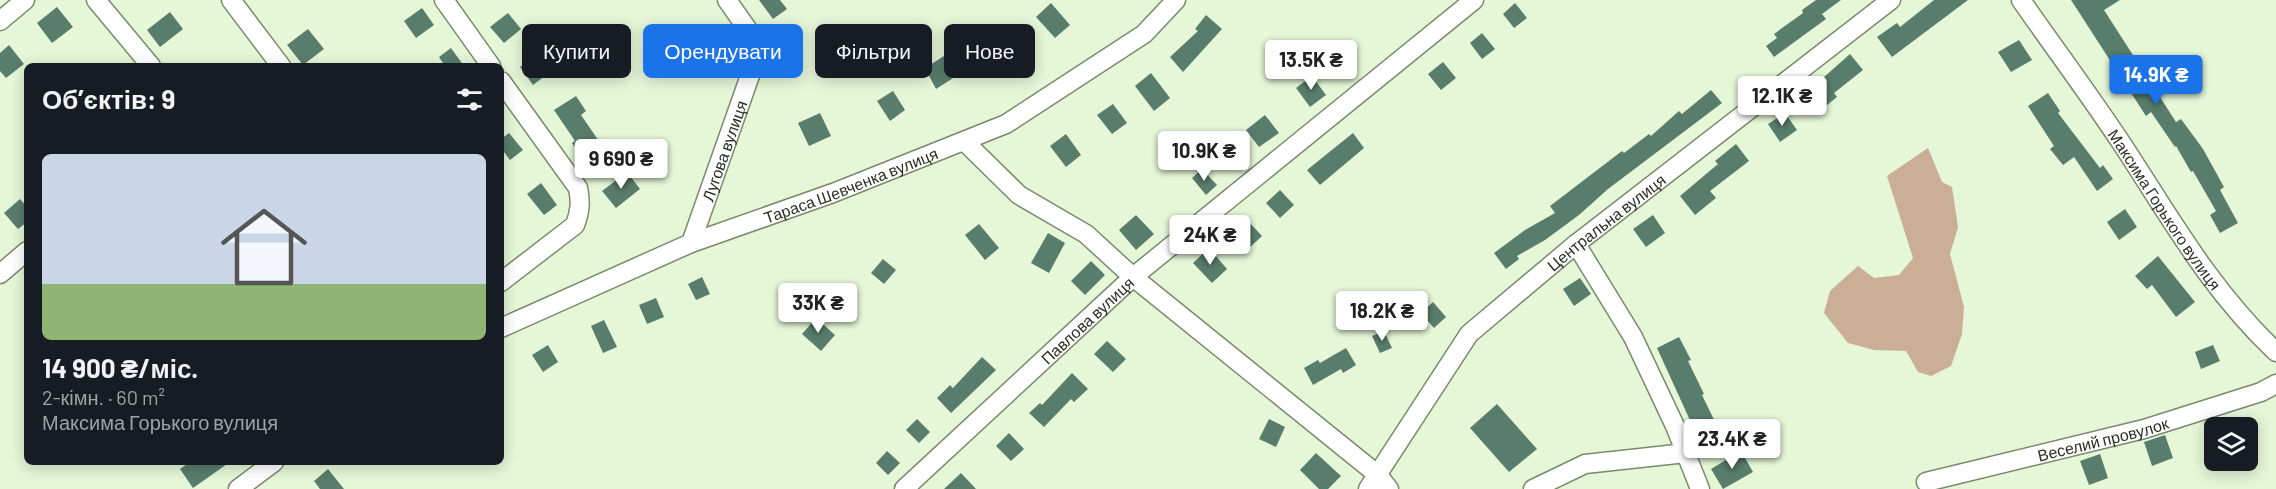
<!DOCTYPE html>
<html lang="uk">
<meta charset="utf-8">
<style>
body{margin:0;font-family:Barlow,sans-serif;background:#242831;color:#f1f3f6;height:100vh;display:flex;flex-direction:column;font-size:22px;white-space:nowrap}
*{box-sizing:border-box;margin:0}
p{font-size:20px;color:#9ea1a6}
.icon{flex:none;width:33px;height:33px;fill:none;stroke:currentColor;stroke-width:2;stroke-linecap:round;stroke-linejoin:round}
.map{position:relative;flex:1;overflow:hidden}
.panel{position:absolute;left:24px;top:63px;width:480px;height:402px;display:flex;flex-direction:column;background:#171b24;border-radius:9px;box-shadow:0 3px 15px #0003}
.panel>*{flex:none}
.banner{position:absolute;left:522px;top:24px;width:570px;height:54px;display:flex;gap:12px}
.tools{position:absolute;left:2204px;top:417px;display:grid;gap:12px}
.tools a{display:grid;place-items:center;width:54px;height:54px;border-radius:9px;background:#171b24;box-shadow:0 3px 15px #0003;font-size:30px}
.price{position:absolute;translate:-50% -51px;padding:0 14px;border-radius:6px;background:#fff;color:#222;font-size:20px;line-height:39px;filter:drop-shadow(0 2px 3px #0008)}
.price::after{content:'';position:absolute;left:50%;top:36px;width:18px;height:14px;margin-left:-9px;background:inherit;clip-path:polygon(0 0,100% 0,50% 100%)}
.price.on{background:#1a73e8;color:#fff}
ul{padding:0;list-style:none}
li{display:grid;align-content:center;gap:12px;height:318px;padding:0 18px}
li span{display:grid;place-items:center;height:186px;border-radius:9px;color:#555}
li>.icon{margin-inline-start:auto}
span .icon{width:108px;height:108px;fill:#fffc;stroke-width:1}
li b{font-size:26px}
h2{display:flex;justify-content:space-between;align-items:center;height:72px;padding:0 18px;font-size:26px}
.tag{padding:0 21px;border-radius:9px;background:#171b24;box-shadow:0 3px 15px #0003;font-size:21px;line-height:54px}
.tag.on{background:#1a73e8;color:#fff}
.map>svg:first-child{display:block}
</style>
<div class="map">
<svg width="2276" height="489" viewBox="0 0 2276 489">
<rect width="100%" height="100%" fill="#e5f7d7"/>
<polygon fill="#caae95" points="1928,148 1942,182 1952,187 1958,227 1950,254 1964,307 1962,334 1951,366 1931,376 1918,372 1906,351 1874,350 1848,343 1824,313 1830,291 1858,266 1874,278 1899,275 1913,258 1887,176"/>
<g fill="#597d6d">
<polygon points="759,0 780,0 787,9 773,19"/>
<polygon points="1816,0 1841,0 1822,14 1826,19 1774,57 1766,46 1777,38 1774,34 1803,13 1802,10"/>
<polygon points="1934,0 1968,0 1892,57 1877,37 1897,23 1900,27"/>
<polygon points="2071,0 2120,0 2104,10 2176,122 2181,119 2203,149 2224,187 2220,190 2238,223 2220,233 2210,215 2216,211 2193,171 2191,172 2176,146 2175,147 2151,112 2146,116"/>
<polygon points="1051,3 1070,25 1055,38 1036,17"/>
<polygon points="1515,3 1527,18 1514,28 1503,14"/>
<polygon points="57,7 73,27 52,43 37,23"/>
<polygon points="422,8 434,25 416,38 404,21"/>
<polygon points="170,12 183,29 160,47 147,30"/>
<polygon points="508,13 521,29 504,43 490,27"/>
<polygon points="1206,15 1222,29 1183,72 1170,57 1198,31 1195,29"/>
<polygon points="308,29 324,49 303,65 287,45"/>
<polygon points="1482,33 1495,49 1482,59 1470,43"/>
<polygon points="979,39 995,57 981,70 975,64 936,89 925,68 944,56 950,66"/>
<polygon points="2019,40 2032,60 2011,72 1998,52"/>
<polygon points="9,45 24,64 6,78 0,71 0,53"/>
<polygon points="451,48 464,66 445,66 439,57"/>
<polygon points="1850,54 1863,70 1834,93 1837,97 1817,113 1806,98 1806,93"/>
<polygon points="537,55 550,72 533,85 520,67"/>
<polygon points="1443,62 1456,78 1441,90 1428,74"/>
<polygon points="1151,73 1170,98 1154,111 1135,86"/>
<polygon points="1312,76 1326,95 1310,107 1296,88"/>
<polygon points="1711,90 1722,103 1608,189 1579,215 1545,240 1517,256 1519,259 1506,269 1494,253 1525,230 1555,213 1550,206 1622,151 1624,153 1649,134 1651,136 1679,111 1682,114"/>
<polygon points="893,91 905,110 890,121 877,101"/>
<polygon points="2048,93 2060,111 2058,113 2100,168 2103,165 2113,179 2097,191 2074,157 2063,165 2050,149 2054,146 2028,106"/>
<polygon points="576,96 586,111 581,115 603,147 583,160 572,143 575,141 554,110"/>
<polygon points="1113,104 1127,123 1112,134 1097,115"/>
<polygon points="820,113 831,136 809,146 798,123"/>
<polygon points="1785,113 1797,130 1780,142 1768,124"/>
<polygon points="1265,115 1279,133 1259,147 1246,130"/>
<polygon points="509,133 523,150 510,160 501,148 501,139"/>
<polygon points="1353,133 1364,148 1320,185 1307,170"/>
<polygon points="1066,134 1081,155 1066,167 1050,146"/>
<polygon points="1736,144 1749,161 1710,191 1716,198 1695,215 1680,196 1718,164 1715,161"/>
<polygon points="1202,169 1217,185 1206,195 1192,178"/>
<polygon points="627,172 640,189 616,208 602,191"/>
<polygon points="541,183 557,205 544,215 527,194"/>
<polygon points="1280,190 1294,205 1280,218 1266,203"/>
<polygon points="20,199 27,207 27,222 18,229 4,213"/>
<polygon points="2125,209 2137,227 2119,240 2107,222"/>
<polygon points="1136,215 1154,234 1136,250 1119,230"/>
<polygon points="1653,215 1665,233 1646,247 1633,229"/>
<polygon points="1246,219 1262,236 1247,250 1231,232"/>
<polygon points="979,224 999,248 985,260 965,235"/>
<polygon points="1048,233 1065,243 1049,273 1031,263"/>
<polygon points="1209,248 1227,269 1212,283 1193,263"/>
<polygon points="2158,256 2195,302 2176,317 2152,285 2147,289 2135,276"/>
<polygon points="883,259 896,270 884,284 871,273"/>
<polygon points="1091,261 1105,275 1085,295 1071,281"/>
<polygon points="702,277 710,294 696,300 688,284"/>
<polygon points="1580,278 1591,294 1574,306 1563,289"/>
<polygon points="656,298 664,317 647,324 639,305"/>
<polygon points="1433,302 1446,317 1434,328 1421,313"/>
<polygon points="816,318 835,335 821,351 802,334"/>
<polygon points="604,320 617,347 603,353 591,326"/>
<polygon points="1384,331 1392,348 1380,353 1372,336"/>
<polygon points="1679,337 1691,360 1688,361 1704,394 1702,395 1719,430 1699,440 1657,348"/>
<polygon points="1107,341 1126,359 1113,372 1094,354"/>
<polygon points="548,345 558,362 543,372 532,355"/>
<polygon points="2213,345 2220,361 2201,369 2195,352"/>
<polygon points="1346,348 1356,365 1343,373 1341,369 1313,385 1304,368 1318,360 1320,363"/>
<polygon points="982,357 996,370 951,413 937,398 950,385 953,388"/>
<polygon points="1072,373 1088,389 1074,402 1071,399 1044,427 1029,413 1040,403 1042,405"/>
<polygon points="1497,404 1537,449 1509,472 1470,428"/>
<polygon points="917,419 930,432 919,443 906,430"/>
<polygon points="1269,419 1285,427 1276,447 1259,439"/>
<polygon points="1009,433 1024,449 1011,461 996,446"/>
<polygon points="2165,435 2173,458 2152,466 2144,442"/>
<polygon points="887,451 900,463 888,475 876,463"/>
<polygon points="1741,451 1753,472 1723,489 1711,469"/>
<polygon points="1316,453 1341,476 1328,489 1319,489 1300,470"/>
<polygon points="2100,454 2108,478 2089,485 2080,461"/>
<polygon points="190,462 230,462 193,488 180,469"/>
<polygon points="328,469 344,489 320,489 314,481"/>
<polygon points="961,473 976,489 944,489"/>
</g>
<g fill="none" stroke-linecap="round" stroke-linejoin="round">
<defs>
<g id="street">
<polyline points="96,0 151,66"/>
<polyline points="231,0 281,66"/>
<polyline points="444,0 491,66"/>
<path id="s1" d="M2021,0c34,49 70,97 103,147 49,75 86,142 152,205"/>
<polyline points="0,21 25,0"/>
<path d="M501,81l77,107c3,14 2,24 -3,37l-74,57"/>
<polyline points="965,142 1019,195 1086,234 1133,277 1378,475 1389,489"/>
<path id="s2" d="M691,243l69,-196 -33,-47"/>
<polyline points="1576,244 1633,337 1675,426 1700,489"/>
<polyline points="0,274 27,251"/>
<path id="s3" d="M501,328l190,-85 142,-50 173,-69 138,-90 32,-34"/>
<path id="s4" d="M1926,482l218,-53 117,-37 15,-8"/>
<polyline points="238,489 274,462"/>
<path id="s5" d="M904,489l229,-212 341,-277"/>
<path id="s6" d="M1368,489l101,-155 107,-90 315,-244"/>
<polyline points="1533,489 1585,464 1686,453"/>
</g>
</defs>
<use href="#street" stroke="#7a8a6d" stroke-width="21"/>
<use href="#street" stroke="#fff" stroke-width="18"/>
</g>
<g text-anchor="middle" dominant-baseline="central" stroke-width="6" stroke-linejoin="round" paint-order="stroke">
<g font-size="16" fill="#293023" stroke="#fff">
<text stroke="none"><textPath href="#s2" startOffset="98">Лугова вулиця</textPath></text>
<text stroke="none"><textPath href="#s3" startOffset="378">Тараса Шевченка вулиця</textPath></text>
<text stroke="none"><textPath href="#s1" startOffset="254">Максима Горького вулиця</textPath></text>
<text stroke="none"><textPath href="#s6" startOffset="362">Центральна вулиця</textPath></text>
<text stroke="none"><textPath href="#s5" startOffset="249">Павлова вулиця</textPath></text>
<text stroke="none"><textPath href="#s4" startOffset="182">Веселий провулок</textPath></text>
</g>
</g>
</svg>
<div class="tools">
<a><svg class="icon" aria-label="layers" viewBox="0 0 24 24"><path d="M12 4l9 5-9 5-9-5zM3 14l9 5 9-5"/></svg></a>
</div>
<b class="price" style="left:1311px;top:91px">13.5K ₴</b>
<b class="price on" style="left:2156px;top:106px">14.9K ₴</b>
<b class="price" style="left:1782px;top:127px">12.1K ₴</b>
<b class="price" style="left:1204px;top:182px">10.9K ₴</b>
<b class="price" style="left:621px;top:190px">9 690 ₴</b>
<b class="price" style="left:1210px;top:266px">24K ₴</b>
<b class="price" style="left:818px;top:334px">33K ₴</b>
<b class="price" style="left:1382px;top:342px">18.2K ₴</b>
<b class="price" style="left:1732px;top:470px">23.4K ₴</b>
<div class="banner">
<a class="tag">Купити</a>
<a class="tag on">Орендувати</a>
<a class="tag">Фільтри</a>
<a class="tag">Нове</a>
</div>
<section class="panel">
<h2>Об’єктів: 9<svg class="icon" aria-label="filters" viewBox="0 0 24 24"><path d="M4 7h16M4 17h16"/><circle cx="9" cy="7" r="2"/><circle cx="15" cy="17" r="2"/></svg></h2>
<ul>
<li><span style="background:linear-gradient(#c9d6e8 70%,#8fb573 0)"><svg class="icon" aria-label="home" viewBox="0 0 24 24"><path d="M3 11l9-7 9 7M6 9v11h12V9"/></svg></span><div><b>14 900 ₴/міс.</b><p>2-кімн. · 60 m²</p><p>Максима Горького вулиця</p></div></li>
</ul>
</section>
</div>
